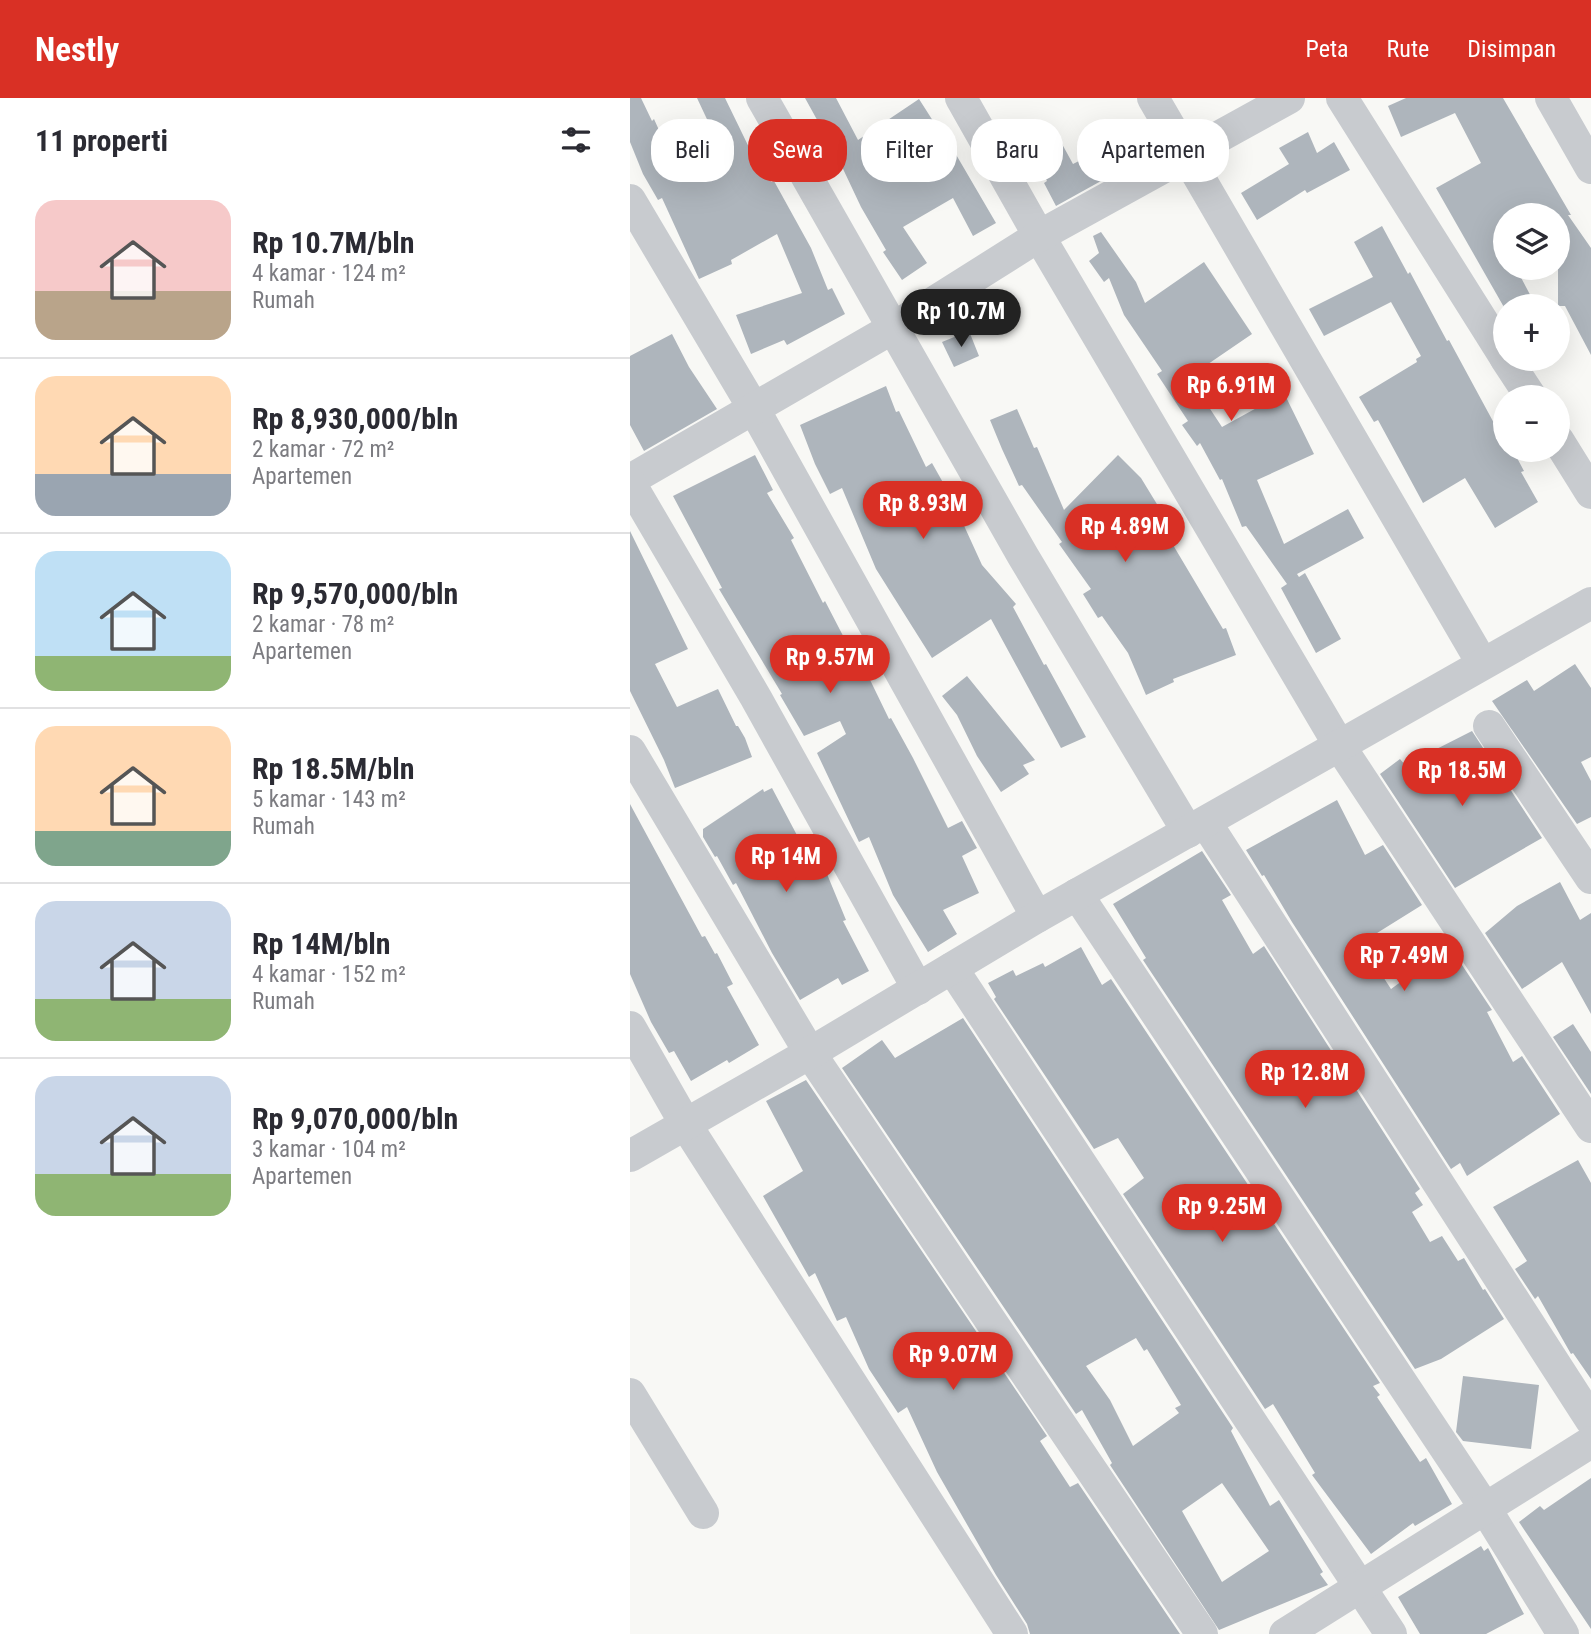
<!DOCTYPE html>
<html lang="id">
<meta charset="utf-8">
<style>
body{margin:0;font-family:"Roboto Condensed",sans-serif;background:#f2f2f3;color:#2b2b33;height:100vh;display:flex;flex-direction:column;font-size:26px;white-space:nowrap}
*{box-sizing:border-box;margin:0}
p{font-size:23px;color:#7c7c81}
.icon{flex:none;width:38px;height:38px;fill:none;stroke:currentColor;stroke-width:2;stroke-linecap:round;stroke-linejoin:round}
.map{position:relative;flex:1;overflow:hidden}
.side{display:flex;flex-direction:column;background:#fff;width:630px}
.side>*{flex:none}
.hud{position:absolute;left:21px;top:21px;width:665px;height:63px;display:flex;gap:14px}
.controls{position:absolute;left:863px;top:105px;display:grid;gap:14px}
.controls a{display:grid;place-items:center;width:77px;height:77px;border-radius:50%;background:#fff;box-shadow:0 7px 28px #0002;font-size:35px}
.price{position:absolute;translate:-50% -60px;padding:0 16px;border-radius:24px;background:#d93025;color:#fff;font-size:23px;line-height:46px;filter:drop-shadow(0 2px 4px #0008)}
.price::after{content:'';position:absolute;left:50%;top:42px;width:21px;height:16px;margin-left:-10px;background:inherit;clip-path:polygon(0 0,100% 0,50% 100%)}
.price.selected{background:#222;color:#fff}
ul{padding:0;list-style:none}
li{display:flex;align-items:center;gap:21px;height:175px;padding:0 35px}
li+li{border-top:2px solid #e1e1e2}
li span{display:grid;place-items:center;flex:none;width:196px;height:140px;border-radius:21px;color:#555}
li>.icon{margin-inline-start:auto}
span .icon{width:84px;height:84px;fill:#fffc;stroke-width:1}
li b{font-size:30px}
h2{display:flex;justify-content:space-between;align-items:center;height:84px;padding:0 35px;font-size:30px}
.pill{padding:0 24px;border-radius:28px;background:#fff;box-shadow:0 7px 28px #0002;font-size:24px;line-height:63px}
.pill.selected{background:#d93025;color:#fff}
header{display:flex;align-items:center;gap:42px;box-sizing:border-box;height:98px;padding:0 35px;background:#d93025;color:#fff}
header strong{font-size:33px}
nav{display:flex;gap:38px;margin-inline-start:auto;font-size:24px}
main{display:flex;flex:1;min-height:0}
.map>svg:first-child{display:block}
</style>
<header>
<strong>Nestly</strong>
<nav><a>Peta</a><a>Rute</a><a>Disimpan</a></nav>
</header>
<main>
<section class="side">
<h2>11 properti<svg class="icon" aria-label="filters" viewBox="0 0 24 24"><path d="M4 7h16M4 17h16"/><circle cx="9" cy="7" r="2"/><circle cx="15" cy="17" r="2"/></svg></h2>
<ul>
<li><span style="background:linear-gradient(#f6c9c9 65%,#b9a48a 0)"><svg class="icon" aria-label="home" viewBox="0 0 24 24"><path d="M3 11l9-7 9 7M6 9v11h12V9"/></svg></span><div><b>Rp 10.7M/bln</b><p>4 kamar · 124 m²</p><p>Rumah</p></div></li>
<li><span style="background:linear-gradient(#ffd9b3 70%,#9aa5b1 0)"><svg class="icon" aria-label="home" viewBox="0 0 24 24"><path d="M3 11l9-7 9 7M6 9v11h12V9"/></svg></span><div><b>Rp 8,930,000/bln</b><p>2 kamar · 72 m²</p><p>Apartemen</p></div></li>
<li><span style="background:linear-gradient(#bfe0f5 75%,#8fb573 0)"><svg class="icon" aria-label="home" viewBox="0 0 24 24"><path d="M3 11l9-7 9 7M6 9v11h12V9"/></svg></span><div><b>Rp 9,570,000/bln</b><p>2 kamar · 78 m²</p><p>Apartemen</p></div></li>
<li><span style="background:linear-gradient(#ffd9b3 75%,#7fa58c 0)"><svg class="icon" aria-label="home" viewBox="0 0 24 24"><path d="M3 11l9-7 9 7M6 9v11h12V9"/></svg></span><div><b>Rp 18.5M/bln</b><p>5 kamar · 143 m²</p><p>Rumah</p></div></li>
<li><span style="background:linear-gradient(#c9d6e8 70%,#8fb573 0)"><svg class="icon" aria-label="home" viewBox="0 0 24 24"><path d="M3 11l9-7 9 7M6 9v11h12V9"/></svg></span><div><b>Rp 14M/bln</b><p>4 kamar · 152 m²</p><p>Rumah</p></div></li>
<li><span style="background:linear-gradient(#c9d6e8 70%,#8fb573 0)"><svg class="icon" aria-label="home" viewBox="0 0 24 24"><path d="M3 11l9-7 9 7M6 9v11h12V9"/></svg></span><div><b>Rp 9,070,000/bln</b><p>3 kamar · 104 m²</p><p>Apartemen</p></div></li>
</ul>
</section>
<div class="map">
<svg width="961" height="1536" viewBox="0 0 961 1536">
<rect width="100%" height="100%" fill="#f8f8f5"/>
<g fill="#aeb5bc" fill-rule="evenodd">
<polygon points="0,0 11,0 22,23 24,21 41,59 83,34 67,0 95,0 129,70 134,67 141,84 144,83 181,150 198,192 202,190 215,216 157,247 154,242 121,256 106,217 172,195 147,136 101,162 102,166 69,181 32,100 28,102 13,76 0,44"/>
<polygon points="175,0 206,0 228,42 289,1 312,37 314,36 366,125 343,138 323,100 273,129 297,165 272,182 253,154 256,152 231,109 206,56"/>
<polygon points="776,0 873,0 941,117 938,117 961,150 961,257 935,208 928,208 928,117 875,117 875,170 886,170 906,208 875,208 875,211 806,90 851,65 825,15 771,39 758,8"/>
<polygon points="678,34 687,55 704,44 720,72 677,95 675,92 627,122 611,95 659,66 649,50"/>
<polygon points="426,35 443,66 504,35 516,58 426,108 414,85 417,83 399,49"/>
<polygon points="752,128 778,176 780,174 817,243 819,242 865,327 867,325 875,339 875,352 882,352 886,358 894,373 891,374 908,404 865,430 835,380 793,405 748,322 744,324 729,299 787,264 786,261 791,258 761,204 694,238 679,211 743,179 724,144"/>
<polygon points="471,134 506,184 515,205 574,164 622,236 562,277 566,283 563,285 592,329 654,295 684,356 627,382 654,446 718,411 734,440 667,476 669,479 675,475 711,541 686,555 651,490 657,486 616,428 612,429 592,381 590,382 570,345 567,348 552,327 558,323 527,276 532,273 494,217 479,180 474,184 459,163 469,155 463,138"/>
<polygon points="339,233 349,258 324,269 312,244"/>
<polygon points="42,236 59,269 87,311 14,353 0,327 0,258"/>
<polygon points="256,288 266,314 269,313 296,369 302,365 320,397 352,467 386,506 383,509 414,567 416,566 456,639 431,650 361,521 302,560 246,471 212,390 200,396 185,366 170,327"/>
<polygon points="387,311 404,350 407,349 434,412 488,357 511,380 533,416 527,420 593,531 596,530 606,557 543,581 544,584 516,597 498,555 472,518 468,520 453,496 461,491 429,446 432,444 392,387 389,388 372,351 360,322"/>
<polygon points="125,357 143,392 137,395 164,440 161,442 193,505 195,503 224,559 228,557 259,621 261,620 283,660 318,730 332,723 347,750 332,758 349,795 313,812 327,836 298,854 263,797 239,739 229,744 187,655 216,636 210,623 174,638 150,597 152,596 89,491 92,490 43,398"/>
<polygon points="0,433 58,551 25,566 47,609 88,591 106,628 108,628 115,640 122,659 45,690 34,662 0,593"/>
<polygon points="945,566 961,590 961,659 951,664 961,683 961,719 947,726 862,603 897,582 904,593"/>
<polygon points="337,578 405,662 393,667 399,676 371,694 347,658 327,617 312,598"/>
<polygon points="842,633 912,740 825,790 750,676 770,661 775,667"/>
<polygon points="142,690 178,758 186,758 197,776 216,822 213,823 239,873 212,887 208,880 170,902 142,855 106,785 103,787 87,758 85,759 73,739 73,731 133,691 134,694"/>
<polygon points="707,702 735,757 753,747 792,807 731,845 761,891 809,856 817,866 826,858 862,912 857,914 883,964 892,958 930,1016 837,1078 830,1065 821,1071 662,824 634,777 632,778 616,752"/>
<polygon points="0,706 72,839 75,838 85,856 87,855 103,886 97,889 129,947 99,965 97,962 61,983 44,953 39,955 21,924 0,876"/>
<polygon points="572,753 601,797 592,802 623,856 634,848 790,1091 785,1095 793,1107 782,1114 800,1144 812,1138 828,1163 834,1160 853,1192 855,1191 874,1221 811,1261 785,1271 513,862 516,860 483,806"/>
<polygon points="930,784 950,822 961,815 961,916 932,864 892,891 855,835 887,808"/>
<polygon points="451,849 472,887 481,881 750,1285 743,1288 750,1297 747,1299 790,1364 796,1360 822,1406 785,1428 783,1425 741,1456 682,1377 685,1375 643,1306 635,1311 493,1096 514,1080 488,1040 464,1051 364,901 366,899 358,885 383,872 386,878 413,865 415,869"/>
<path d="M333,920l270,410 -2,3 39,75 9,-6 44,72 -3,2 8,11 -109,45 -109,-165 2,-2 -30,-53 -6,4 -234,-346 40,-28 13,18zM506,1240l8,13 3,-2 34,56 -6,3 4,5 -46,33 -23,-46 -24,-34zM592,1385l47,68 -47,31 -40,-71z"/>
<polygon points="943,926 961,954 961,996 923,939"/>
<polygon points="176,982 417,1338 410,1343 440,1389 448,1385 550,1536 400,1536 397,1526 366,1477 307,1374 277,1309 268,1315 239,1271 216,1219 207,1223 185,1175 179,1179 133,1098 173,1073 136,1003"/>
<polygon points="948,1062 961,1085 961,1281 943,1255 941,1256 908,1198 905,1201 885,1171 897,1163 863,1109"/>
<polygon points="833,1278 909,1287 901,1351 833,1343 826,1334"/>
<polygon points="961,1380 961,1531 889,1424 910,1408 914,1412"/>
<polygon points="851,1448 854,1453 858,1450 894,1516 856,1536 790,1536 768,1499"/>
</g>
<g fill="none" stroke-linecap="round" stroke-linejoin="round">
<g stroke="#c8cbcf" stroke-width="32">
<polyline points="132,0 393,458 558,734"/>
<polyline points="331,0 409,138 709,647 961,1029"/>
<polyline points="523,0 852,565"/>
<polyline points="712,0 875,259"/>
<polyline points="921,0 961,70"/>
<polyline points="0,102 124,311 407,819"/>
<polyline points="876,261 901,299"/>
<polyline points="928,342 961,395"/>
<polyline points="0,382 263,230 409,138 659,0"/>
<polyline points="0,385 126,600 288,891"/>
<polyline points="859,628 961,780"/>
<polyline points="0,653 180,955 572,1536"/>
<polyline points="576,725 961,1322"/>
<polyline points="447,796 855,1410 933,1536"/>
<polyline points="322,870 761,1536"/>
<polyline points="0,929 56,1027 382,1536"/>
<polyline points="0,1058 180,955 407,819 961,505"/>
<polyline points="0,1296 73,1415"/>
<polyline points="655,1536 961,1344"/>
</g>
</g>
</svg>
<div class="controls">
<a><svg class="icon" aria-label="layers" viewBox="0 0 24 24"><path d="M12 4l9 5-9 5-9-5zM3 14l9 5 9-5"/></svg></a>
<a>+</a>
<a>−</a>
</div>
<b class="price selected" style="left:331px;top:251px">Rp 10.7M</b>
<b class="price" style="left:601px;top:325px">Rp 6.91M</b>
<b class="price" style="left:293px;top:443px">Rp 8.93M</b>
<b class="price" style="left:495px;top:466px">Rp 4.89M</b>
<b class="price" style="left:200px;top:597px">Rp 9.57M</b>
<b class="price" style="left:832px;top:710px">Rp 18.5M</b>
<b class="price" style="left:156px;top:796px">Rp 14M</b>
<b class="price" style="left:774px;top:895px">Rp 7.49M</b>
<b class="price" style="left:675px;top:1012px">Rp 12.8M</b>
<b class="price" style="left:592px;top:1146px">Rp 9.25M</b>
<b class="price" style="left:323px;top:1294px">Rp 9.07M</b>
<div class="hud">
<a class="pill">Beli</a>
<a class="pill selected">Sewa</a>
<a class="pill">Filter</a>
<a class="pill">Baru</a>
<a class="pill">Apartemen</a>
</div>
</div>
</main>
